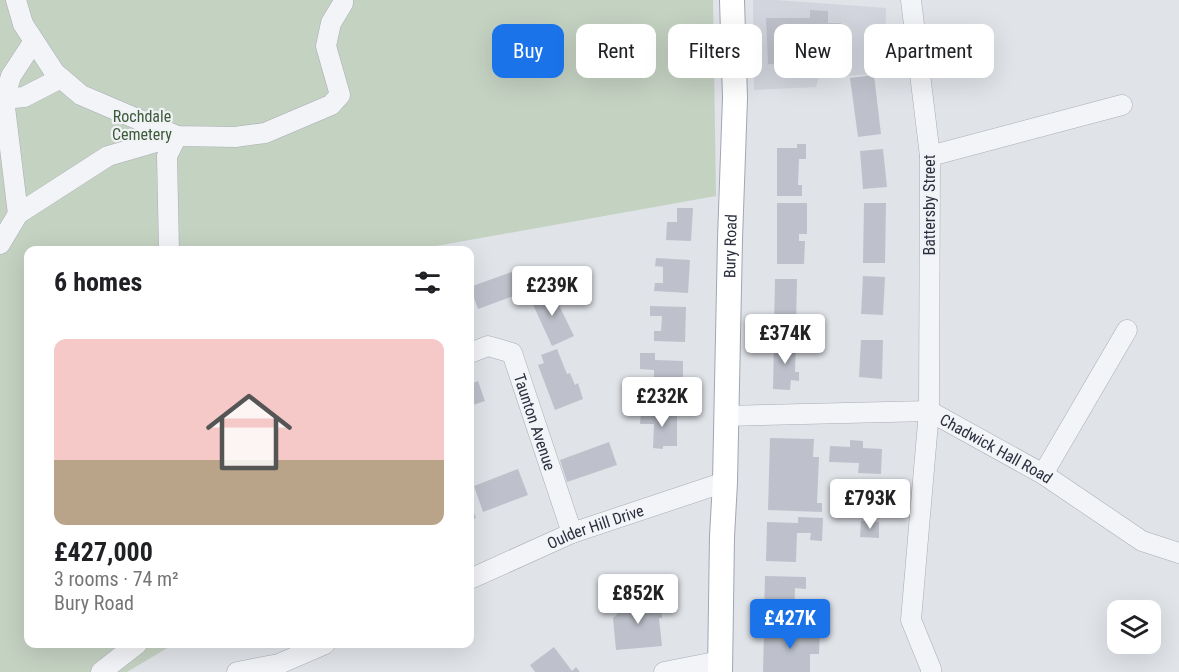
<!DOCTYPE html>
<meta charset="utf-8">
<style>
body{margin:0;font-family:"Roboto Condensed",sans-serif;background:#f6f6f6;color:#202124;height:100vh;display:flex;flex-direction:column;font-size:22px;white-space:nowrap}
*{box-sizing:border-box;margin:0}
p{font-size:20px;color:#757577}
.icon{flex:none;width:33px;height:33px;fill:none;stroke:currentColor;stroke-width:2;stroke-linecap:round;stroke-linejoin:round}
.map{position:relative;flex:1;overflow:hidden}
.sheet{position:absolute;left:24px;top:246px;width:450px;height:402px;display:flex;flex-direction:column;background:#fff;border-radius:12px;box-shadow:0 6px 24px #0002}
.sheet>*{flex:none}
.guide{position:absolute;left:492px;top:24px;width:570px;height:54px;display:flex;gap:12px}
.buttons{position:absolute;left:1107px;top:600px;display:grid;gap:12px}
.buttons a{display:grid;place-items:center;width:54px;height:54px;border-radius:12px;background:#fff;box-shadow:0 6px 24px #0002;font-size:30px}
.price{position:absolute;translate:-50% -51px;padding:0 14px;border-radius:6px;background:#fff;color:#222;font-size:20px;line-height:39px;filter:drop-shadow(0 2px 3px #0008)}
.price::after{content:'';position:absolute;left:50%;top:36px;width:18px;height:14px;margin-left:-9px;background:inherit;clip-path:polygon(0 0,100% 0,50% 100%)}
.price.on{background:#1a73e8;color:#fff}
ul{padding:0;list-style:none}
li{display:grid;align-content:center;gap:12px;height:318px;padding:0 30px}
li+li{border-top:2px solid #e0e0e0}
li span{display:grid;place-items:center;height:186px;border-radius:12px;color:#555}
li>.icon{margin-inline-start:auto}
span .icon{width:108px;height:108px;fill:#fffc;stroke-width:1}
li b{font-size:26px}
h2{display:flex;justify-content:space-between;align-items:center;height:72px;padding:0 30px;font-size:26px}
.pill{padding:0 21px;border-radius:12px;background:#fff;box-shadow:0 6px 24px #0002;font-size:21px;line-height:54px}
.pill.on{background:#1a73e8;color:#fff}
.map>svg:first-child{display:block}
</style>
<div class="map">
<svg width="1179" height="672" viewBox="0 0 1179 672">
<rect width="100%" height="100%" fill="#e0e3e8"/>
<polygon fill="#d2d5dd" points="753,0 776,0 886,8 884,74 819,77 816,87 754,90"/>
<polygon fill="#c4d2c2" points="0,0 713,0 716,196 414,250 28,250 28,644 174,644 127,672 0,672"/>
<g fill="#bec1cb">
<polygon points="810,10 828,11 828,23 841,23 840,51 826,50 826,59 809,59 809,63 768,64 766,18 810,18"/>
<polygon points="874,75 881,134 858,137 850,78"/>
<polygon points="797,144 806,144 806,159 799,159 798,185 802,185 802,196 777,196 777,148 797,148"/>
<polygon points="883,149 887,187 863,189 860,151"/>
<polygon points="777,203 807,203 807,234 799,234 799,241 805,241 804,264 777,264"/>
<polygon points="864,203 886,203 885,263 863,263"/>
<polygon points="677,208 693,208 691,241 666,240 667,222 677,222"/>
<polygon points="656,258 690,260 688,293 654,291 655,283 663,283 663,267 655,266"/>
<polygon points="514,271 522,293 478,309 470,287"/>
<polygon points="863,276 885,277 883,315 861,314"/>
<polygon points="775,279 797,279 796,327 774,327"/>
<polygon points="540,289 544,293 551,289 574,336 552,346 530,298"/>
<polygon points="650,306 686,307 685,342 654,341 654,331 661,331 662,316 650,316"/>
<polygon points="861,340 883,340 882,379 859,377"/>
<polygon points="774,342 796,342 795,372 799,372 799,381 791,380 790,390 773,389"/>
<polygon points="557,349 567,374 570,373 575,385 578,383 583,399 555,410 538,365 544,363 541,355"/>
<polygon points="640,353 655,353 655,360 683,361 683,401 645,400 645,391 654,392 654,370 640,369"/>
<polygon points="478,381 485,401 470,406 470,384"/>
<polygon points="641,413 677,413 677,446 663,446 663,449 653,448 654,424 640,424"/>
<polygon points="770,438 814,439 813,457 819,457 817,503 822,503 822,512 768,510"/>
<polygon points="850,440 863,441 863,448 882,449 881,474 858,473 859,463 829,462 830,446 850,447"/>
<polygon points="609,442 617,465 567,482 560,460"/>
<polygon points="518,469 528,495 483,512 474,486"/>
<polygon points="470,502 476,518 470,521"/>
<polygon points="798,517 823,518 822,541 810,540 811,533 797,533 796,562 766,561 767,522 798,523"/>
<polygon points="861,521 879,522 879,538 860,537"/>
<polygon points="765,576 806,577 806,589 795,588 794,615 797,615 797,624 772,624 772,615 764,615"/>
<polygon points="660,599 662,618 659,618 662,646 616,650 613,618 629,602"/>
<polygon points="798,628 820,629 819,654 810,654 810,672 763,672 764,631 798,632"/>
<polygon points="554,647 572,671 576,667 580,672 535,672 530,665"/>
</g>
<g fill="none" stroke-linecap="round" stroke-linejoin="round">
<defs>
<g id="minor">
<polyline points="16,0 23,24 55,73 81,95 177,136 235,137 265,133 331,105 340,95 326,46 331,23 343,3 343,0"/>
<polyline points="911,0 930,156 929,411 911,620 931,669 931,672"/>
<polyline points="34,41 11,76 4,99 24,97 61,78"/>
<polyline points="0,94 4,99 18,214"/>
<polyline points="930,156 1122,105"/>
<polyline points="0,244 18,214 108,156 177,136 167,156 169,250"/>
<path id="s1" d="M470,353l18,-7 24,7 60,180"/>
<path id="s2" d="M726,416l203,-5 114,63 99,67 37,12"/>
<polyline points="1043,474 1127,330"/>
<path id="s3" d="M470,579l102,-46 153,-51"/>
<polyline points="101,672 137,644"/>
<polyline points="237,672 279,664 325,644"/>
<polyline points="664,672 720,661"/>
</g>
<g id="major">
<path id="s4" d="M720,672l2,-135 3,-55 5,-243 5,-141 -3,-98"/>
</g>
</defs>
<use href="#minor" stroke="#a9adb5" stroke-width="21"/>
<use href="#major" stroke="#a0a6b3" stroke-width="26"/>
<use href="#minor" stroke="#f3f4f7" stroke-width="20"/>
<use href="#major" stroke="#fff" stroke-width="24"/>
</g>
<g text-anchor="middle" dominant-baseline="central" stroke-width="4.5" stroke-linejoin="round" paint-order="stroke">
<g font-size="16" fill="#3b5a37" stroke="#f0f2f6">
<text x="142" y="116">Rochdale<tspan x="142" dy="18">Cemetery</tspan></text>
</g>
<g font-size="16" fill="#2a2f3f" stroke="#f0f2f6">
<text transform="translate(929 205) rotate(-90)">Battersby Street</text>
<text stroke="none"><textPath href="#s4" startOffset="426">Bury Road</textPath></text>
<text stroke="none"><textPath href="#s1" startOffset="117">Taunton Avenue</textPath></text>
<text stroke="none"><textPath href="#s2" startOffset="280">Chadwick Hall Road</textPath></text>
<text stroke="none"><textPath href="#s3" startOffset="136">Oulder Hill Drive</textPath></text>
</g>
</g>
</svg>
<div class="buttons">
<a><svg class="icon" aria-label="layers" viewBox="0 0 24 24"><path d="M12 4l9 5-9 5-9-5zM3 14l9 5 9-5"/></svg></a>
</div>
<b class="price" style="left:552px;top:317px">£239K</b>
<b class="price" style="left:785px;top:365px">£374K</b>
<b class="price" style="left:662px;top:428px">£232K</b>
<b class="price" style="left:870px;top:530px">£793K</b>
<b class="price" style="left:638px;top:625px">£852K</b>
<b class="price on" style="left:790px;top:650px">£427K</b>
<div class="guide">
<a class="pill on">Buy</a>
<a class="pill">Rent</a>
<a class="pill">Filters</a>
<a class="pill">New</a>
<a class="pill">Apartment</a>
</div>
<section class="sheet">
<h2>6 homes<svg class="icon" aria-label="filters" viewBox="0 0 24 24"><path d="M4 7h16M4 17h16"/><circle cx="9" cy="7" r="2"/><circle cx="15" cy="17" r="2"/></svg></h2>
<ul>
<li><span style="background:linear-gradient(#f6c9c9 65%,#b9a48a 0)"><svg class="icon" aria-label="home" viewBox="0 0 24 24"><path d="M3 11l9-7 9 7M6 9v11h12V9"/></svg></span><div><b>£427,000</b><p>3 rooms · 74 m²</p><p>Bury Road</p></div></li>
</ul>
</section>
</div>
